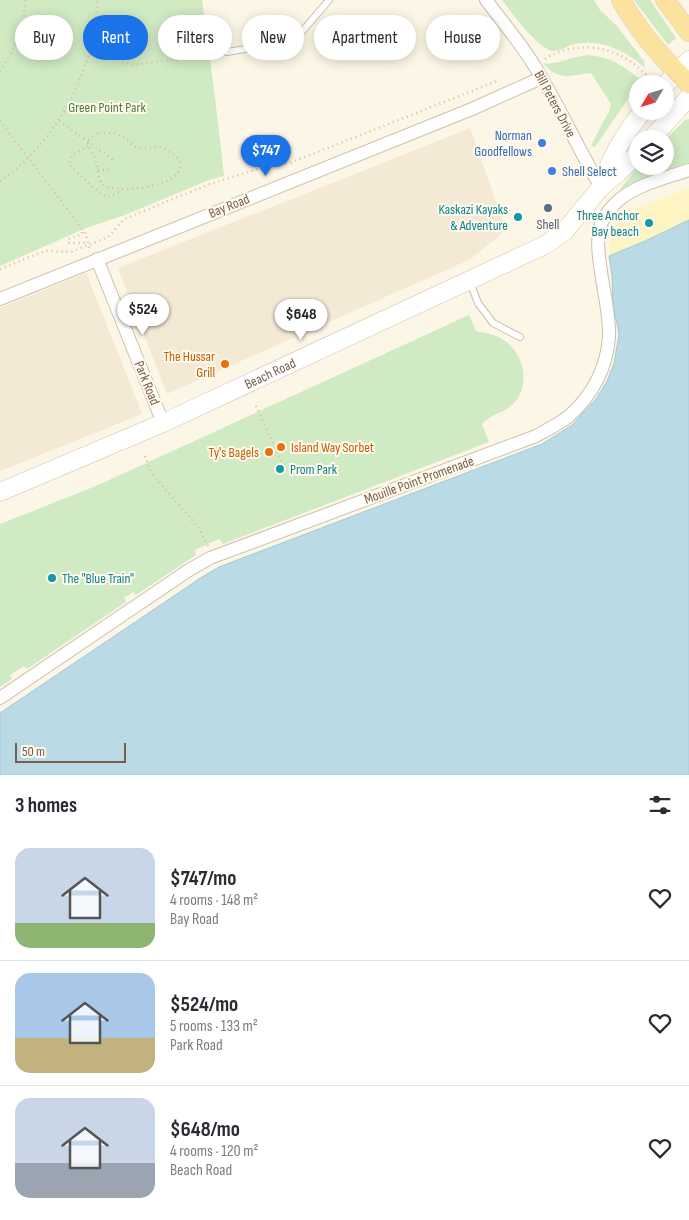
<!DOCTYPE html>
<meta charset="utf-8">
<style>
body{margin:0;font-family:"Sofia Sans Condensed",sans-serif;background:#f7f7f7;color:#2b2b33;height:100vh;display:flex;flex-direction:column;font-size:19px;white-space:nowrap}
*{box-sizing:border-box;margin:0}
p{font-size:16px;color:#7c7c81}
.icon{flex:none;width:28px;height:28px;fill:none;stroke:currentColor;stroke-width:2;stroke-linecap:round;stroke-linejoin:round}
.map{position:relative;height:775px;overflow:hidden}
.drawer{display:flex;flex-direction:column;background:#fff;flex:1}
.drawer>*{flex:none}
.hud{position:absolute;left:15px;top:15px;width:660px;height:45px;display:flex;gap:10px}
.needle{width:32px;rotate:232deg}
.buttons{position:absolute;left:629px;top:75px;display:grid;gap:10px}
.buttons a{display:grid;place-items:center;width:45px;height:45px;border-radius:50%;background:#fff;box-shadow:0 2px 12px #0003;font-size:25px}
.scale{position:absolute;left:15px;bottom:12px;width:111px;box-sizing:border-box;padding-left:5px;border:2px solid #765f4b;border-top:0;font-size:14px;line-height:18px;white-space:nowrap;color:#765f4b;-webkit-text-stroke:4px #fffaed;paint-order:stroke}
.price{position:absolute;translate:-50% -42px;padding:0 11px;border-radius:18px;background:#fff;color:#222;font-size:16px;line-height:32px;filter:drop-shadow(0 1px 2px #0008)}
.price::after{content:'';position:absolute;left:50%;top:30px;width:15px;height:11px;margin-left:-8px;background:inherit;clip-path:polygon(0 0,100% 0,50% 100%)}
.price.current{background:#1a73e8;color:#fff}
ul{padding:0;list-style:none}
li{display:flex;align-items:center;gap:15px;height:125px;padding:0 15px}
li+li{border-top:1px solid #e1e1e2}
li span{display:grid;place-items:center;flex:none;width:140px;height:100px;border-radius:15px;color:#555}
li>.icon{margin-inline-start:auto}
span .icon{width:60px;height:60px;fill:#fffc;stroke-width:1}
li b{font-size:21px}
h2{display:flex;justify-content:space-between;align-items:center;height:60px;padding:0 15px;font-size:21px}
.tag{padding:0 18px;border-radius:22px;background:#fff;box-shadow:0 2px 12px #0003;font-size:18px;line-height:45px}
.tag.current{background:#1a73e8;color:#fff}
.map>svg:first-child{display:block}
</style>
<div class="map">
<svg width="689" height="775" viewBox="0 0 689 775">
<rect width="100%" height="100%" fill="#fcf6e6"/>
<g fill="#f4e9d5">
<polygon points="470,128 506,230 471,259 167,394 118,268"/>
<polygon points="86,273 142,414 0,471 0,308"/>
</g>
<g fill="#d0eac4">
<polygon points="0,0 202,0 215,97 224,176 209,180 125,215 86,228 0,266"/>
<path d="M502,0h92l6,10 16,15 28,36 1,7c-20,-18 -44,-29 -70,-24 -7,1 -15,8 -22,7 -16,-3 -41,-38 -51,-51z"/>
<polygon points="634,0 650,0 676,38 668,45"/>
<path d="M588,55c22,2 36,11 53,25l-46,67 -4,-1 19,-37 1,-5 -20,-31c-20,2 -33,9 -48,-10 11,3 31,-7 45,-8z"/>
<polygon points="689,119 689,163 641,179 619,191 638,166 665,166 665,140 685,120"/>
<path d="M469,315l7,16c9,2 18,3 26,8 23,13 30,49 9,67 -8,7 -20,8 -29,18l7,18 -266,102 -4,-5 -24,11 1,5 -60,40 -3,-3 -9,6 2,4 -99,67 -3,-3 -14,9 2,4 -12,8v-163l96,-38z"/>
</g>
<path fill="#fcf5c1" d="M689,188v32l-44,21 -36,15c3,-18 4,-37 18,-49l2,3h3z"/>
<polygon fill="#badbe6" stroke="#a1cad8" points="689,220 689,775 0,775 0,713 202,577 219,567 542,444 572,425 596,399 606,383 614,364 619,334 613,305 612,275 609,256 645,241"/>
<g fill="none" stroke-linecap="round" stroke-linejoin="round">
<defs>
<g id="lane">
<polyline points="227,52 294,41 329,0"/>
<polyline points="470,282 478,303 493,323 520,337"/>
</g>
<g id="street">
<path d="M486,0c15,20 32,40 46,62 26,40 44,84 69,125"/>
<polyline points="97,259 163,423"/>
<polyline points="0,299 472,109 541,78"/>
<path d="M0,698l189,-128 21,-12 326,-122c11,-6 23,-12 33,-20 23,-20 38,-48 40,-79 2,-31 -18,-87 -8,-113 4,-9 11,-18 18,-24 19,-16 47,-22 70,-30"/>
</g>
<g id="secondary">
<polyline points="665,85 689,60"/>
<polyline points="651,139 689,97"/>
<path d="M601,187c9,-29 23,-53 42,-76"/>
<path id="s1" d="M0,492l163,-69 382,-178 19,-13 37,-45 17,-14 20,-20"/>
</g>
<g id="primary">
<path d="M621,0c18,32 42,59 68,84"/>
<polyline points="665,0 689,32"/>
</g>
</defs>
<use href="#lane" stroke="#cebfac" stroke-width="8"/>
<use href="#street" stroke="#cebfac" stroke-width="14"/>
<use href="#secondary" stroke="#d1c0a9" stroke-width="19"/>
<use href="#primary" stroke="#dbd5d0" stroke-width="20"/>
<g stroke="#d7bca1" stroke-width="2.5" stroke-dasharray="1 4" stroke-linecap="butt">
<polyline points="89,51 132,65 217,54"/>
<path d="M545,59c25,-16 57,-15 82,0 8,5 14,11 21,17"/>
<path d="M0,71c15,-21 25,-45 25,-71"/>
<polyline points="0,121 86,234 90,250"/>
<polyline points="59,121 115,161"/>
<path d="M99,133c8,0 15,-1 22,3 7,3 12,11 19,12 7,1 13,-2 19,-1 7,2 15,6 19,12 16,27 -63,37 -76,25 -5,-5 -3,-15 -6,-22 -2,-7 -7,-13 -9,-21l7,-6z"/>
<polyline points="88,146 72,155 69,164 91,186 107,197 119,192 119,188"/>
<polyline points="98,170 112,170"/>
<path d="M0,181c44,-30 74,-77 89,-128 5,-17 6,-35 9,-53"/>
<polyline points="82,232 82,234 69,239 68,241 69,243 85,243 88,245"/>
<polyline points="0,269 45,251 71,252 108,237 124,219 210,184 274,164 290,163 497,81"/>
<polyline points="256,406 284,467"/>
<polyline points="145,456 152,474 199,528 208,546"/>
</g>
<use href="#lane" stroke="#fff" stroke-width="6"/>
<use href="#street" stroke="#fff" stroke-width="12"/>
<use href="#secondary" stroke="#fff" stroke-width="18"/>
<use href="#primary" stroke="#fbe29f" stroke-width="19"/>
</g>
<g fill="#3f7fe0" stroke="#fffaed" stroke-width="2">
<circle cx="542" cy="143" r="5"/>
<circle cx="552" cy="171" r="5"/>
</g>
<circle fill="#5c6f8a" stroke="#fffaed" stroke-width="2" cx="548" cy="208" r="5"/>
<g fill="#0f9aa8" stroke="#fffaed" stroke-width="2">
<circle cx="518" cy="217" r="5"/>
<circle cx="649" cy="223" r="5"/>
<circle cx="280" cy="469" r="5"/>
<circle cx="52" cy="578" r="5"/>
</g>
<g fill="#e8710a" stroke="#fffaed" stroke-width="2">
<circle cx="225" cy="364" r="5"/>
<circle cx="281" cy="447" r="5"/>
<circle cx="269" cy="452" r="5"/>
</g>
<g text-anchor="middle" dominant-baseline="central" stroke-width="4" stroke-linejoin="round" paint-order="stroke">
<g font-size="14" fill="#765f4b" stroke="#fffaed">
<text transform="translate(555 104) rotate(62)">Bill Peters Drive</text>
<text transform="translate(229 206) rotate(-22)">Bay Road</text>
<text stroke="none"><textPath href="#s1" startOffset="295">Beach Road</textPath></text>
<text transform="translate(147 383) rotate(68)">Park Road</text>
<text transform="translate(419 480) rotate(-20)">Mouille Point Promenade</text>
</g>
<g font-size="14" fill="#4d7c42" stroke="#fffaed">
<text x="107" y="107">Green Point Park</text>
</g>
<g font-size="14" fill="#366cbe" stroke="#fffaed" text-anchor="end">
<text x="532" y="135">Norman<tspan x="532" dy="16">Goodfellows</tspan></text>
<text x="562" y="171" text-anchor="start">Shell Select</text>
</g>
<g font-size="14" fill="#0d838f" stroke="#fffaed" text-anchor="end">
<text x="508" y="209">Kaskazi Kayaks<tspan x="508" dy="16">&amp; Adventure</tspan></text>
<text x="639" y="215">Three Anchor<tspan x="639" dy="16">Bay beach</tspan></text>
<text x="290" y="469" text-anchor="start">Prom Park</text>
<text x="62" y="578" text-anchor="start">The "Blue Train"</text>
</g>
<g font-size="14" fill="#4e5e75" stroke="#fffaed">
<text x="548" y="224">Shell</text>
</g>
<g font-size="14" fill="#c56008" stroke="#fffaed" text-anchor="end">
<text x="215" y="356">The Hussar<tspan x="215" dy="16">Grill</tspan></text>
<text x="291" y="447" text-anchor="start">Island Way Sorbet</text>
<text x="259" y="452">Ty's Bagels</text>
</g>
</g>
</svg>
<div class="buttons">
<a><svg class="needle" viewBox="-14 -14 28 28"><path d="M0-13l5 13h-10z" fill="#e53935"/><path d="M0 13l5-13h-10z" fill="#7c7c81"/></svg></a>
<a><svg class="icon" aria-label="layers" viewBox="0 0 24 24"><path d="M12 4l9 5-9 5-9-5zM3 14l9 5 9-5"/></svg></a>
</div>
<div class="scale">50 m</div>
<b class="price current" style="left:266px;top:177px">$747</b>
<b class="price" style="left:143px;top:336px">$524</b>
<b class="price" style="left:301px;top:341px">$648</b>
<div class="hud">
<a class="tag">Buy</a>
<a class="tag current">Rent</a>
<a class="tag">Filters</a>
<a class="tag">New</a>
<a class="tag">Apartment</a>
<a class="tag">House</a>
</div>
</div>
<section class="drawer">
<h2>3 homes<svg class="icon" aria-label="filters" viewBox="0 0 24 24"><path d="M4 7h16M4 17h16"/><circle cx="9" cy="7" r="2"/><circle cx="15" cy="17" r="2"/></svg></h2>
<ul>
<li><span style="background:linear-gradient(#c9d6e8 75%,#8fb573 0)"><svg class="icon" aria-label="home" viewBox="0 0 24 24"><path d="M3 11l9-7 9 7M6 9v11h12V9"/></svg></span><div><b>$747/mo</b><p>4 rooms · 148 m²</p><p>Bay Road</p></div><svg class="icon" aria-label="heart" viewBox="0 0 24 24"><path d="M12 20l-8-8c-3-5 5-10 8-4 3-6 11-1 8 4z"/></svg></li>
<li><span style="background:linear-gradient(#a9c7e8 65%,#c2b280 0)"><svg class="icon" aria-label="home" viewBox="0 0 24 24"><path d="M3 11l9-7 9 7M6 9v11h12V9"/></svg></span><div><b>$524/mo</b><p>5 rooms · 133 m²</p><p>Park Road</p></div><svg class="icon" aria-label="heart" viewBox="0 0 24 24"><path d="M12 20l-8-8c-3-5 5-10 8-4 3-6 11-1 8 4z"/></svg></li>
<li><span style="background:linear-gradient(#c9d6e8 65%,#9aa5b1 0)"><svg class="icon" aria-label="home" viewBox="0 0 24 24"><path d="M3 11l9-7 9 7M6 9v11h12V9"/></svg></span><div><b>$648/mo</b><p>4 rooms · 120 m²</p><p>Beach Road</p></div><svg class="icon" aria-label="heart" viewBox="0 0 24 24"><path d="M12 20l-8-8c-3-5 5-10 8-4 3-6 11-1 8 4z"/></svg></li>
</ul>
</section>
